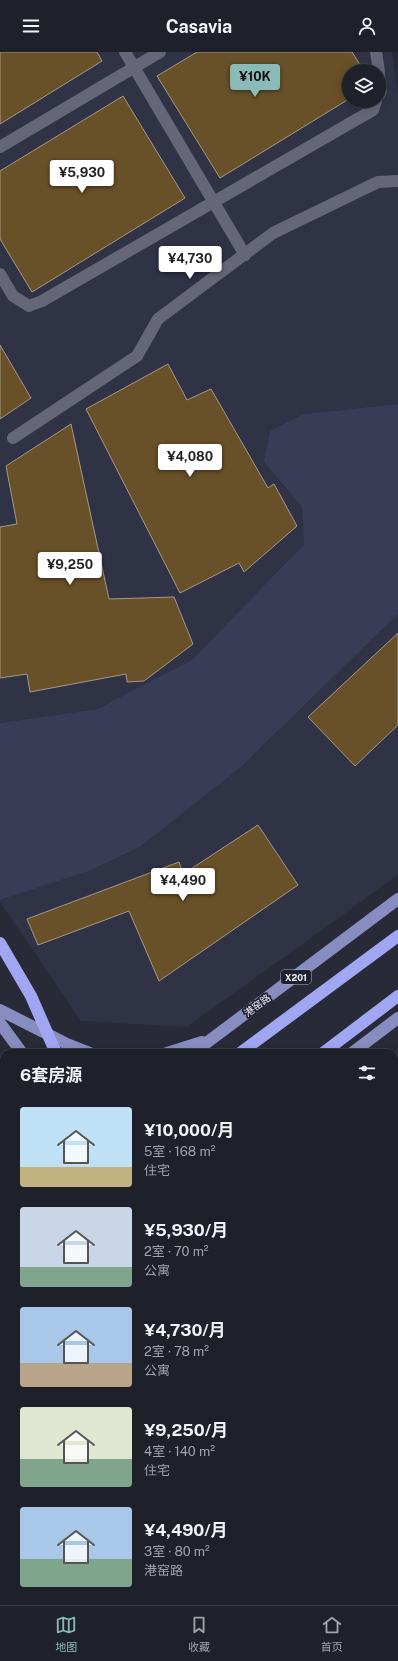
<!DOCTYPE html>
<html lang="zh">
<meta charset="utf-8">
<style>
body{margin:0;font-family:"Public Sans","Noto Sans SC",sans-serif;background:#2b2d36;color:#f1f3f6;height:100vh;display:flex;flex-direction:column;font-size:15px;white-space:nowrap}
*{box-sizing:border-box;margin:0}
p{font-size:13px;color:#a1a3a8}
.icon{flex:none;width:22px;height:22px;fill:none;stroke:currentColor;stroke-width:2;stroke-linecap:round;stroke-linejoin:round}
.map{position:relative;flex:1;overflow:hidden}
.side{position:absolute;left:0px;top:997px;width:398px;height:556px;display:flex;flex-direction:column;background:#1e202a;border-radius:12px 12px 0 0;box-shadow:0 2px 10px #0003,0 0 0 1px #3c3e47}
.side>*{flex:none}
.fabs{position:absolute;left:342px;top:12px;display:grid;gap:8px}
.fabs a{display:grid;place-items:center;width:44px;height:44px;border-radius:50%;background:#1e202a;box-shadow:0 2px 10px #0003,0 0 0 1px #3c3e47;font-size:20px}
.price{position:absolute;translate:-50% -34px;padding:0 9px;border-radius:4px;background:#fff;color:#222;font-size:13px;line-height:26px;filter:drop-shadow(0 1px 2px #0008)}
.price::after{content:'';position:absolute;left:50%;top:24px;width:12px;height:9px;margin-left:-6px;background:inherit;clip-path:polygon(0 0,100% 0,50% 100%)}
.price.active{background:#8bbbb9;color:#111}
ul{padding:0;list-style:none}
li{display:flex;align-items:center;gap:12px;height:100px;padding:0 20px}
li span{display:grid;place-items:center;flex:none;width:112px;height:80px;border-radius:4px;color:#555}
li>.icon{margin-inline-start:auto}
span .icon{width:48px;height:48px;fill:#fffc;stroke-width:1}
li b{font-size:17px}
h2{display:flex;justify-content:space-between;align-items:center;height:48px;padding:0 20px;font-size:17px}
header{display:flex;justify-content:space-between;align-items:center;height:52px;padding:0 20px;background:#1e202a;font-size:18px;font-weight:700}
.dock{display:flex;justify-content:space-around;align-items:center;height:56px;border-top:1px solid #3c3e47;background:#1e202a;font-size:11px;color:#a1a3a8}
.dock a{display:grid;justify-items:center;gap:2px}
.dock .active{color:#8bbbb9}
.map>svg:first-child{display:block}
</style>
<header><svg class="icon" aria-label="menu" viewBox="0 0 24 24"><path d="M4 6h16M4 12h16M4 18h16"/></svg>Casavia<svg class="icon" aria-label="person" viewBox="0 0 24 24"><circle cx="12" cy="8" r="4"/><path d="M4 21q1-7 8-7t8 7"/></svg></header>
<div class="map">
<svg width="398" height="1553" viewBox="0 0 398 1553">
<rect width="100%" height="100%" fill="#282a38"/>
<g fill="#303246" fill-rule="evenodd">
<path d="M0,0h392l6,40v312l-94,10 -40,48 38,45 2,37 -112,116 -95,49 -97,14zM349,19h30v30h-30z"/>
<polygon points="398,562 398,823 187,975 81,969 0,850 0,848 89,819 140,795 240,716"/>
<polygon points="398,997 398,1553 364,1553 362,1549 394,1549 393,1001"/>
</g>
<g fill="#393c56">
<polygon points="398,352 398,562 240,716 140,795 89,819 0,848 0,671 97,657 192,608 304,492 302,455 264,410 270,379 304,362"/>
<polygon points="4,1280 4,1549 111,1549 111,1553 0,1553 0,1283"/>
</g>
<g fill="#685028" stroke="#a49988">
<polygon points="0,0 97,0 102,9 0,72"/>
<polygon points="197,0 352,0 364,19 349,19 349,47 220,126 157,24"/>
<polygon points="123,44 185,146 32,240 0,187 0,119"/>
<polygon points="0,293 31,346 0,367"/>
<polygon points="168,312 187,348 211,337 268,436 274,432 297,474 244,520 239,511 180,541 86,357"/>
<polygon points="71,372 109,547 174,545 193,592 144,629 127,630 126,622 30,640 27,622 0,626 0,475 17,472 6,414"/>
<polygon points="398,581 398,673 355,714 308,665"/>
<polygon points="258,773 298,833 159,929 129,859 38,893 27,867 179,810 183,822"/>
<polygon points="398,1084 398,1233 394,1227 394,1087"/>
</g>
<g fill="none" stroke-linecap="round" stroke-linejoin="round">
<g stroke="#656778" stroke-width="12">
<polyline points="125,0 245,203"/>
<polyline points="376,0 379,19"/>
<polyline points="379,23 381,39 379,43"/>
<polyline points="0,95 160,0"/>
<polyline points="0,222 13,244 29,254 42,249 373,58 376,49"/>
<polyline points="13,386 137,304 158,267 273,181 378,130 398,129"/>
<polyline points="394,1054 398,1051"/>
<polyline points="0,1145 4,1142"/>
<polyline points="0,1232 4,1233"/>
<polyline points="394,1283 398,1280"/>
<polyline points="394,1305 398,1310"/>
<polyline points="394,1539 398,1547"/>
</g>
<g stroke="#888dc1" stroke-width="12">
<polyline points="0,958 67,992 90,1001"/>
<polyline points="0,971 22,1001"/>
<polyline points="167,1001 202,990"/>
<polyline points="193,1001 398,847"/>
<polyline points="352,1001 398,966"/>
<polyline points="0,1067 4,1073"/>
<polyline points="275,1549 277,1553"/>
<polyline points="317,1549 319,1553"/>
</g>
<g stroke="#a0a6f1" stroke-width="12">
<polyline points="0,891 31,944 56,1001"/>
<polyline points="240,1001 398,884"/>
<polyline points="323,1001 398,944"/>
<polyline points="0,1180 4,1177"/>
<polyline points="0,1247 4,1244"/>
<polyline points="0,1361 4,1356"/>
</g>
</g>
<g text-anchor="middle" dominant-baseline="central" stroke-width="3.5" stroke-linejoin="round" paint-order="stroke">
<rect fill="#1e202e" stroke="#b1b2be" stroke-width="1" x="281" y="918" width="30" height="14" rx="3"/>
<g font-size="9" font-weight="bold" fill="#f0f1fb">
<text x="296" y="925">X201</text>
</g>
<g font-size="10" fill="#f0f1fb" stroke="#1e202e">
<text transform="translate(257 953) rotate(-37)">港窑路</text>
</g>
</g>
</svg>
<div class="fabs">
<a><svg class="icon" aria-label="layers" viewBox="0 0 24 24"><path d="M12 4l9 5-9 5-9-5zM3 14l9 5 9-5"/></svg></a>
</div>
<b class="price active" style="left:255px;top:46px">¥10K</b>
<b class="price" style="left:82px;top:142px">¥5,930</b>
<b class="price" style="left:190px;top:228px">¥4,730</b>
<b class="price" style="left:190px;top:426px">¥4,080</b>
<b class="price" style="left:70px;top:534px">¥9,250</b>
<b class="price" style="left:183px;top:850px">¥4,490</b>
<section class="side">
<h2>6套房源<svg class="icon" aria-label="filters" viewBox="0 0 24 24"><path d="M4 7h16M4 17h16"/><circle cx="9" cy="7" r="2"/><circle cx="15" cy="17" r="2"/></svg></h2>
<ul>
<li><span style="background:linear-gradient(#bfe0f5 75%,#c2b280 0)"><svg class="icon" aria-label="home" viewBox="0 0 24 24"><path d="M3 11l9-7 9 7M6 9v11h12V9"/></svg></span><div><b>¥10,000/月</b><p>5室 · 168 m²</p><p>住宅</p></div></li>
<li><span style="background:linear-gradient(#c9d6e8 75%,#7fa58c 0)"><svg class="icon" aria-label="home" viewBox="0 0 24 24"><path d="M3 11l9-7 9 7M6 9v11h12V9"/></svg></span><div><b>¥5,930/月</b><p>2室 · 70 m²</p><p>公寓</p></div></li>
<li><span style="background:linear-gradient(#a9c7e8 70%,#b9a48a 0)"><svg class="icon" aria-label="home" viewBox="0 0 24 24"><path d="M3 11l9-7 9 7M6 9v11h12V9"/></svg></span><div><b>¥4,730/月</b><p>2室 · 78 m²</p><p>公寓</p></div></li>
<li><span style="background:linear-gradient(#dfe7d0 65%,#7fa58c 0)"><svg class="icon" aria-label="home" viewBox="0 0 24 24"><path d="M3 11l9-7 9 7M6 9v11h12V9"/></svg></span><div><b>¥9,250/月</b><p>4室 · 140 m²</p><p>住宅</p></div></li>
<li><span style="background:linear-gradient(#a9c7e8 65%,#7fa58c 0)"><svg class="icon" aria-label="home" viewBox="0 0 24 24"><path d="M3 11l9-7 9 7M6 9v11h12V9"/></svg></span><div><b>¥4,490/月</b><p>3室 · 80 m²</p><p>港窑路</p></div></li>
</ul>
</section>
</div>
<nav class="dock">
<a class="active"><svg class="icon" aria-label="map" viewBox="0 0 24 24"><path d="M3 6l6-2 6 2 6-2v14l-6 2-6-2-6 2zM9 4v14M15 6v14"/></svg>地图</a>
<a><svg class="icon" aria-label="saved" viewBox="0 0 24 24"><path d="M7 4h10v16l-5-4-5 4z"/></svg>收藏</a>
<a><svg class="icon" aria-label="home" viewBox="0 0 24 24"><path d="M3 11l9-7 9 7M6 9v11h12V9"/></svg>首页</a>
</nav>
